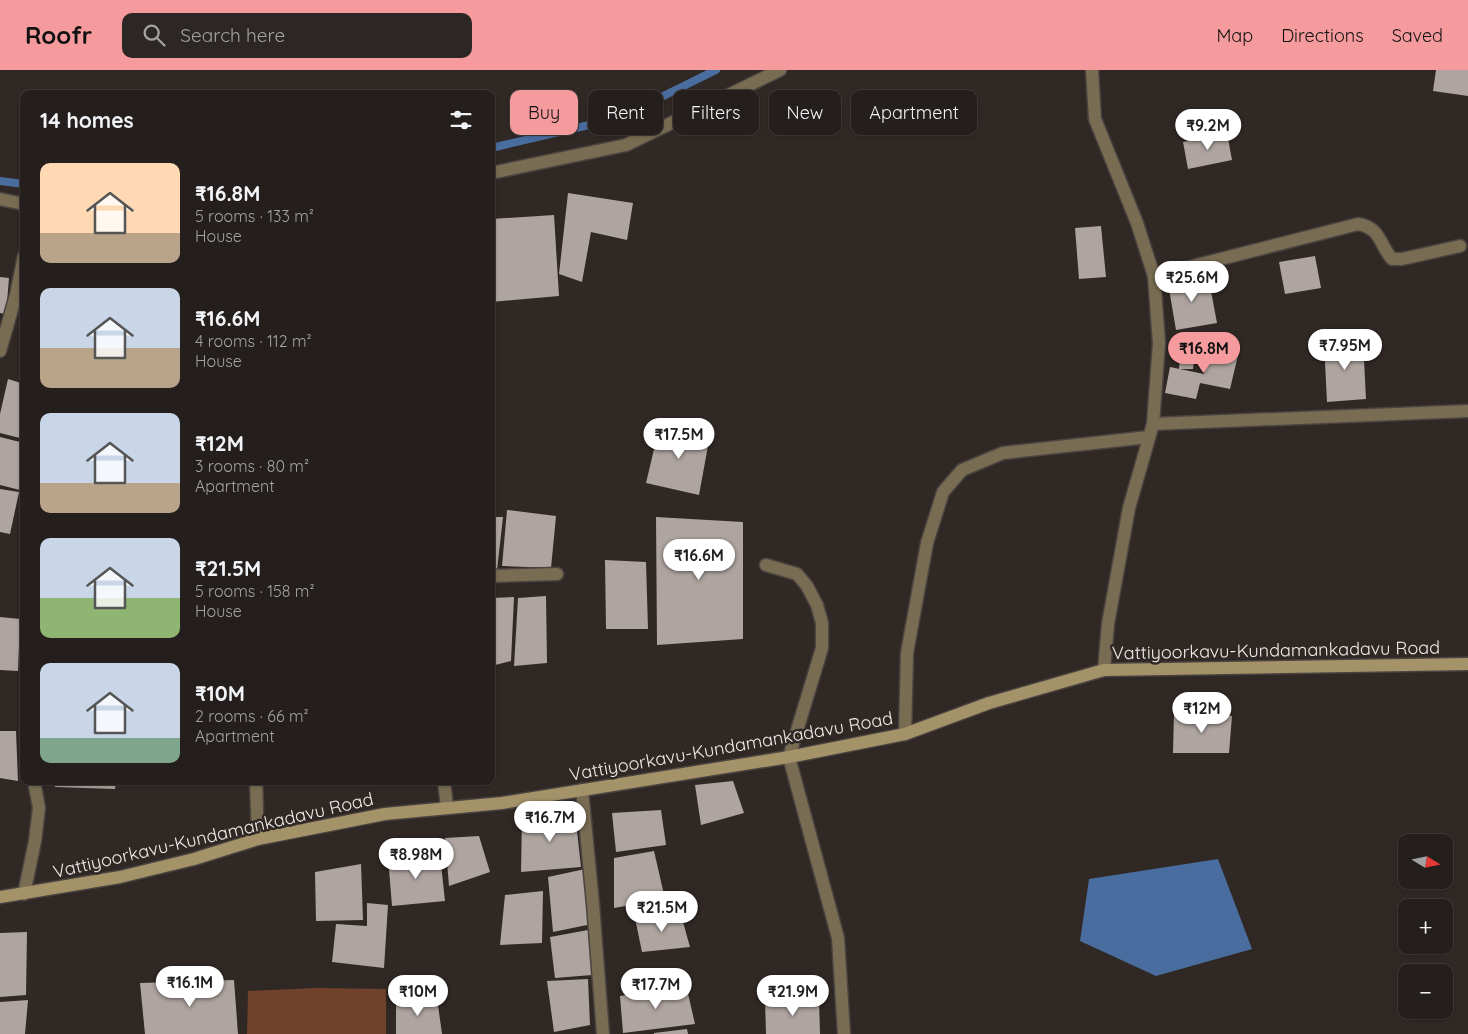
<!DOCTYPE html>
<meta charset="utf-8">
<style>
body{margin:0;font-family:Quicksand,sans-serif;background:#2c2725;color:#f1f3f6;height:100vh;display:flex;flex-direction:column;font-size:19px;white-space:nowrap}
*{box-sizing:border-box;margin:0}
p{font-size:16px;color:#a3a2a3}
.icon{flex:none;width:28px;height:28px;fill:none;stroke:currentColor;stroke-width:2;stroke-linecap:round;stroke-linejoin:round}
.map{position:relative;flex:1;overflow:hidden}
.sheet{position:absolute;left:20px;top:20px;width:475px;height:695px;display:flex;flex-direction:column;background:#241e1c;border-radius:10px;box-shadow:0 1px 4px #0004,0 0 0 1px #413c3b}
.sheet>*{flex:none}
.banner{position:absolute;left:510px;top:20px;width:475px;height:45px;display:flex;gap:10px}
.needle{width:32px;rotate:100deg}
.tools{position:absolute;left:1398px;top:764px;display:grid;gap:10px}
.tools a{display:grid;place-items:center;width:55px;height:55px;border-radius:10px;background:#241e1c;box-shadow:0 1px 4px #0004,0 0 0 1px #413c3b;font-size:25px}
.price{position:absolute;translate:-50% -42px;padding:0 11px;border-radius:18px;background:#fff;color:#222;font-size:16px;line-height:32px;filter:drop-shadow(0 1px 2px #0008)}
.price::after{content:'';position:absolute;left:50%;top:30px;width:15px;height:11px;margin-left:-8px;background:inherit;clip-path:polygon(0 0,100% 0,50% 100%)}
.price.selected{background:#f59b9d;color:#111}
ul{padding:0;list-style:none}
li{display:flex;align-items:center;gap:15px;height:125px;padding:0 20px}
li span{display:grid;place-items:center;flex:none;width:140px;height:100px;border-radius:10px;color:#555}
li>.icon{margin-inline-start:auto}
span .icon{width:60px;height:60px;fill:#fffc;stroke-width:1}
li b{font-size:21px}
h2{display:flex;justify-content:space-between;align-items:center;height:60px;padding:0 20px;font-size:21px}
.chip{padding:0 18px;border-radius:10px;background:#241e1c;box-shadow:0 1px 4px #0004,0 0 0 1px #413c3b;font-size:18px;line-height:45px}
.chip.selected{background:#f59b9d;color:#111}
header{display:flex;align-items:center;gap:30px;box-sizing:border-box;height:70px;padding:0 25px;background:#f59b9d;color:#111}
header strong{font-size:24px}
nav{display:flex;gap:28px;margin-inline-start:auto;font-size:18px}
.search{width:350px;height:45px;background:#2c2725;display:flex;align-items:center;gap:12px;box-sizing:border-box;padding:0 18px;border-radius:10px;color:#a3a2a3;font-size:19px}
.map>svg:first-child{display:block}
</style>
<header>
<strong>Roofr</strong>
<div class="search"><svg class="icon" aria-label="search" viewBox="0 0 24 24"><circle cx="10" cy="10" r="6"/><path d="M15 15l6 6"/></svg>Search here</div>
<nav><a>Map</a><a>Directions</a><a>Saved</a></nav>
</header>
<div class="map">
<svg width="1468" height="964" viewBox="0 0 1468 964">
<rect width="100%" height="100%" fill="#302825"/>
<polygon fill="#71422b" points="317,918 386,919 386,964 247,964 248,921"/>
<polygon fill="#4a6d9f" points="1218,789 1252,879 1156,906 1080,871 1089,809"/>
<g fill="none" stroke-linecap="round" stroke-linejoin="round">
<g stroke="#4a6d9f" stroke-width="8">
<polyline points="491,78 619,48 716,0"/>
<polyline points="0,111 24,114"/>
</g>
</g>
<g fill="#aea4a0">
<polygon points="1436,0 1468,0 1468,26 1433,21"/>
<polygon points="1221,39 1223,56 1202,58 1201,41"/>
<polygon points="1227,63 1232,90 1188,99 1183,72"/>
<polygon points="568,123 633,133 627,170 591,162 582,212 559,204"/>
<polygon points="554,145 559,226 491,232 491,149"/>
<polygon points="1101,156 1106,207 1079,209 1075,158"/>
<polygon points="1315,186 1321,218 1285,224 1279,192"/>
<polygon points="1208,205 1217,253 1176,260 1168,213"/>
<polygon points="0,207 9,208 6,244 0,243"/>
<polygon points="1363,270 1366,329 1327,332 1324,273"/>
<polygon points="1210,275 1239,281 1230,319 1200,313 1196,329 1165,323 1170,297 1204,304"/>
<polygon points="1180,283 1195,283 1193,299 1179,299"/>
<polygon points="8,309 24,314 24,369 0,363 0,344"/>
<polygon points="660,354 710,365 699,425 646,413"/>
<polygon points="0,367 24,373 24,421 0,415"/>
<polygon points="0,419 19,422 10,464 0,462"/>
<polygon points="507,440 556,446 551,498 502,496"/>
<polygon points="491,447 503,447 497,500 491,500"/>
<polygon points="656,447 743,452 743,569 657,575"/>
<polygon points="605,490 646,492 648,559 606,559"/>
<polygon points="546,526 547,593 514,596 518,528"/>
<polygon points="514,527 511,591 491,596 491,528"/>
<polygon points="0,547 20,549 18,601 0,600"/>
<polygon points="1174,643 1232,646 1229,683 1173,683"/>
<polygon points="0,661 16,661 18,711 0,708"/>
<polygon points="55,711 116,711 115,719 55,717"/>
<polygon points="176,711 205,711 205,713 176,716"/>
<polygon points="733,711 744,743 701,755 695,715"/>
<polygon points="661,740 666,775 616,782 612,743"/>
<polygon points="575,743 581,797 521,802 522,747"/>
<polygon points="479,766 490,802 449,816 445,768"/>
<polygon points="654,781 665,829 614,838 614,788"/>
<polygon points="440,785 445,831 392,836 388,787"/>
<polygon points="361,794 363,850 316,851 315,802"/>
<polygon points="585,799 592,854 553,862 548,807"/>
<polygon points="543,821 542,873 500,875 505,825"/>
<polygon points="367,833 388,835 384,898 332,892 336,854 367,856"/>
<polygon points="681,845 690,877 642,882 635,848"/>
<polygon points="588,860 592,905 555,908 550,867"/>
<polygon points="27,862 26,925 0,927 0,863"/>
<polygon points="588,909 590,955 554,962 547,911"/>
<polygon points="234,910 238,964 145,964 140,913"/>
<polygon points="686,915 695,954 623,963 620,926"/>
<polygon points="437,928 442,964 396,964 396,932"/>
<polygon points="819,929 820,964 766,964 765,930"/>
<polygon points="28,930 25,964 0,964 0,932"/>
<polygon points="687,959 688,964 654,964 654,963"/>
</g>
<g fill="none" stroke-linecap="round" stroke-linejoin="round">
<defs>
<polyline id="lane" points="766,495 797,504 807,516 817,535 822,553 822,578 789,687"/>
<g id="street">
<polyline points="1092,0 1095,49 1137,153 1154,206 1159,273 1153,354 1129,438 1108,554 1104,600"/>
<polyline points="491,103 626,75 780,0"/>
<polyline points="0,129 24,134"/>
<path d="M1154,206l204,-52c23,4 21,20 34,35h10l58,-13"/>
<polyline points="0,281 16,225 24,186"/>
<polyline points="1153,354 1468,341"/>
<polyline points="491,506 557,504"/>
<polyline points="905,664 907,583 927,473 943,422 962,400 1003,383 1149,367"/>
<polyline points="789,687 838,868 844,964"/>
<polyline points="256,711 258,769"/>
<polyline points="444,711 447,737"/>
<polyline points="582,720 593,834 603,964"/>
<polyline points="24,824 35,771 39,738 34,711"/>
</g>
<polyline id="secondary" points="0,827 120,807 194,789 258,769 385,744 502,733 789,687 905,664 989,633 1104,600 1468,594"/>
</defs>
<use href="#lane" stroke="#4b4340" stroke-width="15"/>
<use href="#street" stroke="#4b4340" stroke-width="15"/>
<use href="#secondary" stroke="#4b4340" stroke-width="15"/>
<use href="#lane" stroke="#786c53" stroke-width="12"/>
<use href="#street" stroke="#786c53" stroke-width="12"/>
<use href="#secondary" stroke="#a49269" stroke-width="12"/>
</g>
<g text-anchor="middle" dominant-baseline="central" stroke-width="5" stroke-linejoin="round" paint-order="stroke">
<g font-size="18" fill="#f1ece9" stroke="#302825">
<text transform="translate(1276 580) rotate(-1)">Vattiyoorkavu-Kundamankadavu Road</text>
<text transform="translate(731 676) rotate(-10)">Vattiyoorkavu-Kundamankadavu Road</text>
<text transform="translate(213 765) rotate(-13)">Vattiyoorkavu-Kundamankadavu Road</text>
</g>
</g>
</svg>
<div class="tools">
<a><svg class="needle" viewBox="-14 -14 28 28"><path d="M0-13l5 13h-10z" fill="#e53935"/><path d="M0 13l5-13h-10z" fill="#a3a2a3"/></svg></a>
<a>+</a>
<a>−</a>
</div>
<b class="price" style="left:1208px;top:81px">₹9.2M</b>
<b class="price" style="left:1192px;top:233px">₹25.6M</b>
<b class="price" style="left:1345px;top:301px">₹7.95M</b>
<b class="price selected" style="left:1204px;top:304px">₹16.8M</b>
<b class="price" style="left:679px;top:390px">₹17.5M</b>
<b class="price" style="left:699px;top:511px">₹16.6M</b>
<b class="price" style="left:1202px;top:664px">₹12M</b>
<b class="price" style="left:550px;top:773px">₹16.7M</b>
<b class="price" style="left:416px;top:810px">₹8.98M</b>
<b class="price" style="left:662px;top:863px">₹21.5M</b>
<b class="price" style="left:190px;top:938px">₹16.1M</b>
<b class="price" style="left:656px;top:940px">₹17.7M</b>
<b class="price" style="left:418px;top:947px">₹10M</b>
<b class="price" style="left:793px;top:947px">₹21.9M</b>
<div class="banner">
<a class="chip selected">Buy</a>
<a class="chip">Rent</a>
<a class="chip">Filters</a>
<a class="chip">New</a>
<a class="chip">Apartment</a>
</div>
<section class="sheet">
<h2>14 homes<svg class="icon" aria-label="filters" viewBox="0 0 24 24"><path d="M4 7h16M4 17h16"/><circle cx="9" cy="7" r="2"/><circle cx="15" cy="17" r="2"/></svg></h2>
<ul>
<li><span style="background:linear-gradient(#ffd9b3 70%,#b9a48a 0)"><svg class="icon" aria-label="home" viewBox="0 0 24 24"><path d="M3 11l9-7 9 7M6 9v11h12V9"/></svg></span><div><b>₹16.8M</b><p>5 rooms · 133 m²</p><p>House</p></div></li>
<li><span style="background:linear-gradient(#c9d6e8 60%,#b9a48a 0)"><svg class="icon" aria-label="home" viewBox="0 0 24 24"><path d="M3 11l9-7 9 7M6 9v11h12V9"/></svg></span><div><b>₹16.6M</b><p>4 rooms · 112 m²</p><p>House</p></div></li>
<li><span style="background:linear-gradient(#c9d6e8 70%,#b9a48a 0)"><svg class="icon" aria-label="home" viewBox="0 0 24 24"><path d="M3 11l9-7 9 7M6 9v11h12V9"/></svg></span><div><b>₹12M</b><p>3 rooms · 80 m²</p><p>Apartment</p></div></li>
<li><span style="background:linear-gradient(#c9d6e8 60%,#8fb573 0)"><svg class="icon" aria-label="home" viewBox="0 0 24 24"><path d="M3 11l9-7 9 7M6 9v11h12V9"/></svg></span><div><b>₹21.5M</b><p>5 rooms · 158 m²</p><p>House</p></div></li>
<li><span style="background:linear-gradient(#c9d6e8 75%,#7fa58c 0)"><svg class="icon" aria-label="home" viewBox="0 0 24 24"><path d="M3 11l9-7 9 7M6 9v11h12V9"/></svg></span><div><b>₹10M</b><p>2 rooms · 66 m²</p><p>Apartment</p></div></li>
</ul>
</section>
</div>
